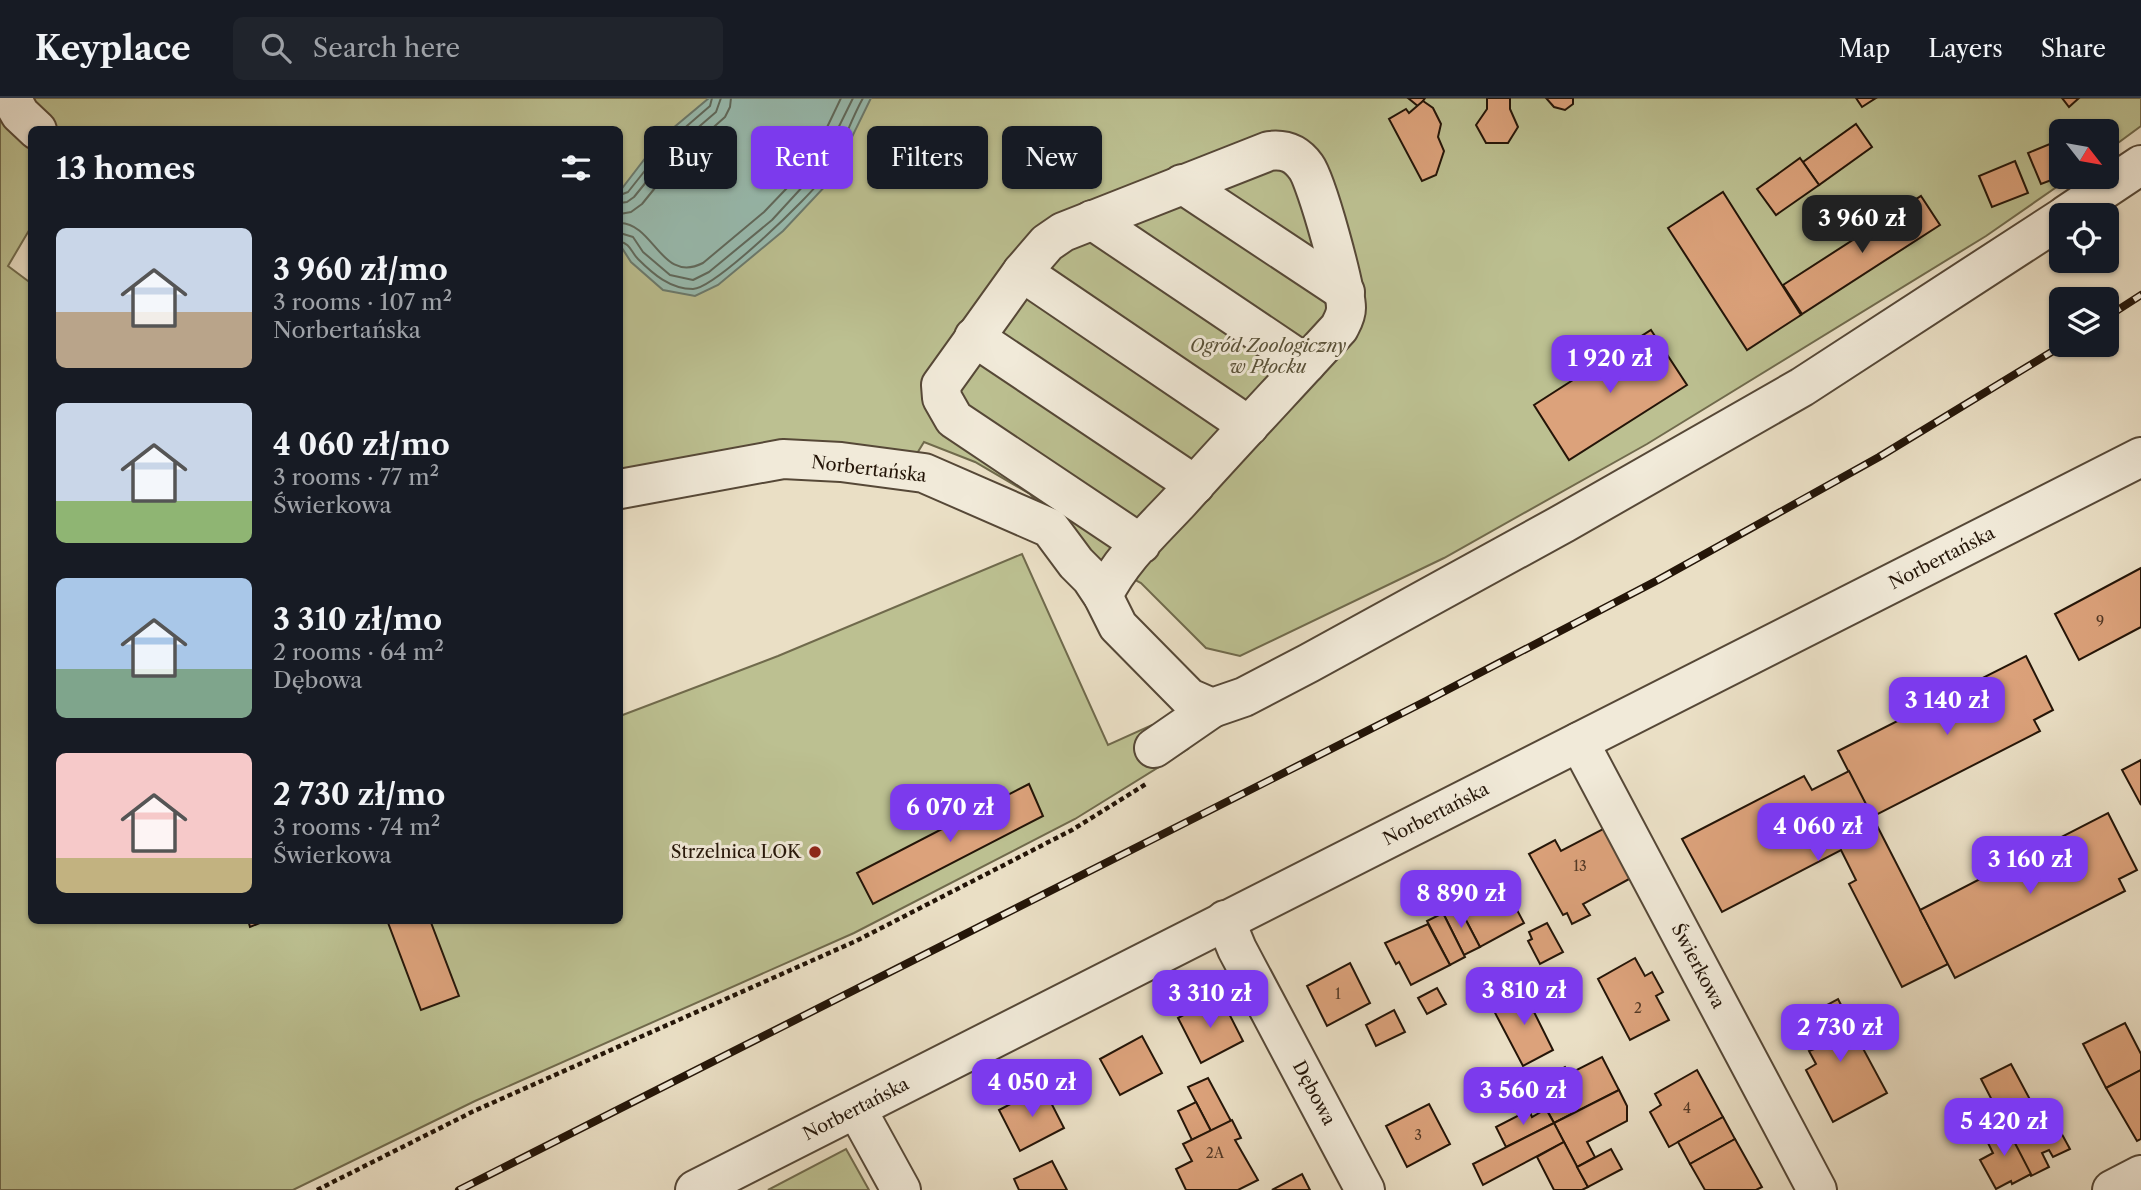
<!DOCTYPE html>
<meta charset="utf-8">
<style>
body{margin:0;font-family:"Libre Caslon Text",serif;background:#20242c;color:#f1f3f6;height:100vh;display:flex;flex-direction:column;font-size:26px;white-space:nowrap}
*{box-sizing:border-box;margin:0}
p{font-size:23px;color:#9ea1a6}
.icon{flex:none;width:38px;height:38px;fill:none;stroke:currentColor;stroke-width:2;stroke-linecap:round;stroke-linejoin:round}
.map{position:relative;flex:1;overflow:hidden}
.drawer{position:absolute;left:28px;top:28px;width:595px;height:798px;display:flex;flex-direction:column;background:#171b24;border-radius:10px;box-shadow:0 2px 5px #0004}
.drawer>*{flex:none}
.top-card{position:absolute;left:644px;top:28px;width:665px;height:63px;display:flex;gap:14px}
.needle{width:46px;rotate:121deg}
.fabs{position:absolute;left:2049px;top:21px;display:grid;gap:14px}
.fabs a{display:grid;place-items:center;width:70px;height:70px;border-radius:10px;background:#171b24;box-shadow:0 2px 5px #0004;font-size:35px}
.price{position:absolute;translate:-50% -60px;padding:0 16px;border-radius:14px;background:#7c3aed;color:#fff;font-size:23px;line-height:46px;filter:drop-shadow(0 2px 4px #0008)}
.price::after{content:'';position:absolute;left:50%;top:42px;width:21px;height:16px;margin-left:-10px;background:inherit;clip-path:polygon(0 0,100% 0,50% 100%)}
.price.on{background:#222;color:#fff}
ul{padding:0;list-style:none}
li{display:flex;align-items:center;gap:21px;height:175px;padding:0 28px}
li span{display:grid;place-items:center;flex:none;width:196px;height:140px;border-radius:10px;color:#555}
li>.icon{margin-inline-start:auto}
span .icon{width:84px;height:84px;fill:#fffc;stroke-width:1}
li b{font-size:30px}
h2{display:flex;justify-content:space-between;align-items:center;height:84px;padding:0 28px;font-size:30px}
.tag{padding:0 24px;border-radius:10px;background:#171b24;box-shadow:0 2px 5px #0004;font-size:24px;line-height:63px}
.tag.on{background:#7c3aed;color:#fff}
header{display:flex;align-items:center;gap:42px;box-sizing:border-box;height:98px;padding:0 35px;background:#171b24;border-bottom:2px solid #363941}
header strong{font-size:33px}
nav{display:flex;gap:38px;margin-inline-start:auto;font-size:24px}
.search{width:490px;height:63px;background:#20242c;display:flex;align-items:center;gap:18px;box-sizing:border-box;padding:0 24px;border-radius:10px;color:#9ea1a6;font-size:26px}
.map>svg:first-child{display:block}
</style>
<header>
<strong>Keyplace</strong>
<div class="search"><svg class="icon" aria-label="search" viewBox="0 0 24 24"><circle cx="10" cy="10" r="6"/><path d="M15 15l6 6"/></svg>Search here</div>
<nav><a>Map</a><a>Layers</a><a>Share</a></nav>
</header>
<div class="map">
<svg width="2141" height="1092" viewBox="0 0 2141 1092">
<rect width="100%" height="100%" fill="#eadfc5"/>
<filter id="stains"><feTurbulence type="fractalNoise" baseFrequency=".00286" numOctaves="4"/><feColorMatrix values="0 0 0 0 .2 0 0 0 0 .09 0 0 0 0 .02 0 0 0 .5 -.17"/></filter>
<radialGradient id="worn" r=".72"><stop offset=".6" stop-color="#630" stop-opacity="0"/><stop offset="1" stop-color="#630" stop-opacity=".3"/></radialGradient>
<g fill="#bcc091" stroke="#706a4c" stroke-width="2">
<polygon points="26,0 2141,0 2141,28 2107,53 2107,33 2062,33 2062,79 2071,79 1986,138 1647,346 1444,460 1240,558 1206,550 1141,485 1078,451 1030,396 975,364 924,344 916,357 620,380 620,32 54,31"/>
<polygon points="0,6 32,45 31,129 8,168 32,186 32,822 620,822 620,618 778,558 1022,456 1108,647 1152,627 1178,636 1188,651 1075,721 854,835 475,1003 293,1092 0,1092"/>
<polygon points="846,1051 869,1092 768,1092"/>
</g>
<polygon fill="#98bdb2" stroke="#6a7a6e" stroke-width="2" points="709,0 871,0 831,82 783,133 718,187 695,198 663,192 631,164 620,147 620,93 660,41"/>
<g fill="none" stroke-linecap="round" stroke-linejoin="round">
<g stroke="#5e695d" stroke-width="2">
<polyline points="620,97 628,94 666,46 710,8 712,0"/>
<polyline points="620,105 627,104 634,99 672,52 716,14 721,0"/>
<polyline points="620,116 631,114 642,106 680,59 725,19 730,9 731,0"/>
<path d="M620,125c35,1 41,61 83,40l61,-51 45,-47 32,-67"/>
<polyline points="620,135 633,139 643,154 670,177 693,182 709,174 772,122 817,73 853,0"/>
<path d="M620,144c10,1 11,10 18,17 15,15 32,30 55,30 22,-1 118,-93 132,-114 16,-23 24,-52 38,-77"/>
</g>
</g>
<g fill="#dca27b" stroke="#241508" stroke-width="2">
<polygon points="1408,0 1425,0 1419,9"/>
<polygon points="1487,0 1510,0 1510,11 1518,29 1508,45 1486,45 1476,27 1487,11"/>
<polygon points="1546,0 1573,0 1573,6 1565,12 1554,9"/>
<polygon points="1856,0 1876,0 1862,9"/>
<polygon points="2062,0 2079,0 2069,9"/>
<polygon points="1423,3 1433,10 1441,26 1438,39 1444,53 1436,77 1422,83 1389,21 1406,11 1409,15"/>
<polygon points="1856,26 1872,49 1819,87 1803,64"/>
<polygon points="2062,41 2062,78 2041,86 2028,55"/>
<polygon points="1800,60 1819,87 1776,117 1757,91"/>
<polygon points="2015,63 2028,95 1992,109 1979,78"/>
<polygon points="1723,94 1801,217 1747,252 1668,130"/>
<polygon points="1921,98 1940,127 1802,216 1783,187"/>
<polygon points="1651,232 1687,287 1569,362 1534,307"/>
<polygon points="2141,470 2141,529 2079,562 2055,516"/>
<polygon points="2026,558 2053,612 2034,622 2040,633 1872,719 1838,653"/>
<polygon points="2141,662 2141,707 2122,672"/>
<polygon points="1849,673 1948,866 1902,889 1849,786 1856,782 1841,752 1722,814 1682,741 1804,678 1812,692"/>
<polygon points="1029,686 1043,718 873,806 857,775"/>
<polygon points="2108,715 2137,772 2119,781 2125,793 1955,880 1920,812"/>
<polygon points="1605,730 1631,780 1583,806 1590,817 1572,826 1567,815 1563,817 1529,756 1555,742 1561,753"/>
<polygon points="1502,784 1524,825 1480,849 1458,807"/>
<polygon points="1458,807 1480,849 1464,857 1443,815"/>
<polygon points="1443,815 1465,859 1450,867 1427,823"/>
<polygon points="248,822 267,822 250,829"/>
<polygon points="387,822 430,822 459,898 421,912"/>
<polygon points="1547,825 1563,854 1540,866 1528,843 1532,841 1529,834"/>
<polygon points="1428,826 1450,867 1411,887 1399,864 1396,866 1385,845"/>
<polygon points="1635,860 1645,878 1652,874 1663,894 1656,898 1669,922 1630,942 1598,881"/>
<polygon points="1350,865 1370,905 1327,928 1307,888"/>
<polygon points="1437,890 1446,906 1427,916 1418,900"/>
<polygon points="1530,890 1537,908 1534,914 1553,952 1523,968 1493,911"/>
<polygon points="1220,898 1243,943 1201,965 1178,920"/>
<polygon points="1838,901 1854,932 1845,938 1850,948 1859,943 1887,995 1833,1024 1806,972 1816,966 1809,953 1817,950 1801,921"/>
<polygon points="1394,912 1405,934 1376,948 1366,927"/>
<polygon points="2125,925 2141,956 2141,972 2106,990 2083,946"/>
<polygon points="1142,938 1162,975 1120,997 1100,961"/>
<polygon points="1602,959 1619,992 1554,1025 1533,986 1565,969 1569,976"/>
<polygon points="2011,966 2034,1009 2030,1011 2038,1025 2011,1039 1981,981"/>
<polygon points="1697,972 1723,1019 1669,1049 1650,1014 1661,1007 1655,996"/>
<polygon points="2141,972 2141,1041 2137,1043 2106,990"/>
<polygon points="1208,980 1231,1023 1211,1033 1188,989"/>
<polygon points="1043,989 1064,1030 1020,1053 999,1012"/>
<polygon points="1619,992 1627,1008 1627,1023 1587,1044 1595,1059 1577,1069 1554,1025"/>
<polygon points="1196,1004 1211,1033 1192,1042 1178,1013"/>
<polygon points="1429,1006 1450,1046 1407,1069 1386,1028"/>
<polygon points="1546,1011 1554,1025 1506,1049 1496,1029 1529,1012 1532,1019"/>
<polygon points="2052,1018 2070,1051 2053,1059 2049,1052 2042,1055 2049,1069 2031,1078 2011,1039"/>
<polygon points="1723,1019 1735,1041 1690,1066 1678,1044"/>
<polygon points="1232,1022 1241,1040 1235,1042 1258,1082 1238,1092 1186,1092 1176,1071 1192,1063 1183,1046"/>
<polygon points="2004,1024 2031,1076 2012,1086 2011,1083 1996,1091 1980,1062 1993,1055 1983,1035"/>
<polygon points="1554,1025 1564,1044 1483,1087 1473,1066"/>
<polygon points="1735,1041 1762,1089 1756,1092 1705,1092 1690,1066"/>
<polygon points="1564,1044 1588,1089 1582,1092 1554,1092 1537,1059"/>
<polygon points="1611,1051 1622,1071 1588,1089 1577,1069"/>
<polygon points="1052,1063 1067,1092 1019,1092 1014,1081"/>
<polygon points="1302,1076 1310,1092 1272,1092"/>
</g>
<g fill="none" stroke-linecap="round" stroke-linejoin="round">
<defs>
<g id="minor">
<polyline points="11,0 20,16 37,32"/>
<polyline points="1182,86 1345,194"/>
<polyline points="2066,117 2141,67"/>
<polyline points="1092,122 1306,266"/>
<polyline points="1022,174 1249,328"/>
<polyline points="974,239 1195,387"/>
<polyline points="620,391 783,361 841,364 924,375 1050,430 1076,465 1091,480 1103,498 1118,528 1189,600 1212,610 1244,599 1309,565 1564,425 1802,289 2062,120"/>
<path d="M1103,498c18,-37 49,-65 77,-95 52,-58 106,-115 159,-173 3,-6 7,-12 7,-20 0,-19 -29,-126 -40,-141 -10,-14 -21,-18 -37,-16l-206,81 -16,11 -25,29 -81,113 1,13 12,21 187,125"/>
<polyline points="1579,644 1817,1092"/>
<polyline points="1154,650 1212,610"/>
<polyline points="1225,822 1237,851 1365,1092"/>
<polyline points="857,1012 901,1092"/>
<polyline points="695,1092 2141,359"/>
<polyline points="2112,1092 2141,1077"/>
</g>
</defs>
<use href="#minor" stroke="#564837" stroke-width="42"/>
<polyline stroke="#241508" stroke-width="4.5" stroke-dasharray="5 3.5" stroke-linecap="butt" points="317,1092 474,1013 856,843 1072,732 1146,686"/>
<use href="#minor" stroke="#f1ead9" stroke-width="38"/>
<defs>
<g id="rail">
<polyline points="2107,219 2141,197"/>
<polyline points="459,1092 1426,603 1658,482 1879,359 2063,247"/>
</g>
</defs>
<use href="#rail" stroke="#241508" stroke-width="8"/>
<use href="#rail" stroke="#f1ead9" stroke-width="5" stroke-dasharray="16" stroke-linecap="butt"/>
</g>
<circle fill="#8f2418" stroke="#f1ead9" stroke-width="2.5" cx="815" cy="754" r="7"/>
<g text-anchor="middle" dominant-baseline="central" stroke-width="6" stroke-linejoin="round" paint-order="stroke">
<g font-size="14" fill="#523825">
<text x="2100" y="523">9</text>
<text x="1580" y="768">13</text>
<text x="1338" y="896">1</text>
<text x="1638" y="910">2</text>
<text x="1687" y="1010">4</text>
<text x="1418" y="1037">3</text>
<text x="1215" y="1055">2A</text>
</g>
<g font-size="18" font-style="italic" fill="#595138" stroke="#f1ead9">
<text x="1268" y="248">Ogród Zoologiczny<tspan x="1268" dy="21">w Płocku</tspan></text>
</g>
<g font-size="18" fill="#241508" stroke="#f1ead9">
<text transform="translate(869 371) rotate(7)">Norbertańska</text>
<text transform="translate(1942 460) rotate(-27)">Norbertańska</text>
<text transform="translate(1436 716) rotate(-27)">Norbertańska</text>
<text transform="translate(1698 868) rotate(62)">Świerkowa</text>
<text transform="translate(1314 995) rotate(62)">Dębowa</text>
<text transform="translate(856 1011) rotate(-27)">Norbertańska</text>
</g>
<g font-size="18" fill="#241508" stroke="#f1ead9" text-anchor="end">
<text x="801" y="754">Strzelnica LOK</text>
</g>
</g>
<rect width="100%" height="100%" filter="url(#stains)"/>
<rect width="100%" height="100%" fill="url(#worn)"/>
</svg>
<div class="fabs">
<a><svg class="needle" viewBox="-14 -14 28 28"><path d="M0-13l5 13h-10z" fill="#e53935"/><path d="M0 13l5-13h-10z" fill="#9ea1a6"/></svg></a>
<a><svg class="icon" aria-label="locate" viewBox="0 0 24 24"><circle cx="12" cy="12" r="6"/><path d="M12 2v4M12 18v4M2 12h4M18 12h4"/></svg></a>
<a><svg class="icon" aria-label="layers" viewBox="0 0 24 24"><path d="M12 4l9 5-9 5-9-5zM3 14l9 5 9-5"/></svg></a>
</div>
<b class="price on" style="left:1862px;top:157px">3 960 zł</b>
<b class="price" style="left:1610px;top:297px">1 920 zł</b>
<b class="price" style="left:1947px;top:639px">3 140 zł</b>
<b class="price" style="left:950px;top:746px">6 070 zł</b>
<b class="price" style="left:1818px;top:765px">4 060 zł</b>
<b class="price" style="left:2030px;top:798px">3 160 zł</b>
<b class="price" style="left:1461px;top:832px">8 890 zł</b>
<b class="price" style="left:1524px;top:929px">3 810 zł</b>
<b class="price" style="left:1210px;top:932px">3 310 zł</b>
<b class="price" style="left:1840px;top:966px">2 730 zł</b>
<b class="price" style="left:1032px;top:1021px">4 050 zł</b>
<b class="price" style="left:1523px;top:1029px">3 560 zł</b>
<b class="price" style="left:2004px;top:1060px">5 420 zł</b>
<div class="top-card">
<a class="tag">Buy</a>
<a class="tag on">Rent</a>
<a class="tag">Filters</a>
<a class="tag">New</a>
</div>
<section class="drawer">
<h2>13 homes<svg class="icon" aria-label="filters" viewBox="0 0 24 24"><path d="M4 7h16M4 17h16"/><circle cx="9" cy="7" r="2"/><circle cx="15" cy="17" r="2"/></svg></h2>
<ul>
<li><span style="background:linear-gradient(#c9d6e8 60%,#b9a48a 0)"><svg class="icon" aria-label="home" viewBox="0 0 24 24"><path d="M3 11l9-7 9 7M6 9v11h12V9"/></svg></span><div><b>3 960 zł/mo</b><p>3 rooms · 107 m²</p><p>Norbertańska</p></div></li>
<li><span style="background:linear-gradient(#c9d6e8 70%,#8fb573 0)"><svg class="icon" aria-label="home" viewBox="0 0 24 24"><path d="M3 11l9-7 9 7M6 9v11h12V9"/></svg></span><div><b>4 060 zł/mo</b><p>3 rooms · 77 m²</p><p>Świerkowa</p></div></li>
<li><span style="background:linear-gradient(#a9c7e8 65%,#7fa58c 0)"><svg class="icon" aria-label="home" viewBox="0 0 24 24"><path d="M3 11l9-7 9 7M6 9v11h12V9"/></svg></span><div><b>3 310 zł/mo</b><p>2 rooms · 64 m²</p><p>Dębowa</p></div></li>
<li><span style="background:linear-gradient(#f6c9c9 75%,#c2b280 0)"><svg class="icon" aria-label="home" viewBox="0 0 24 24"><path d="M3 11l9-7 9 7M6 9v11h12V9"/></svg></span><div><b>2 730 zł/mo</b><p>3 rooms · 74 m²</p><p>Świerkowa</p></div></li>
</ul>
</section>
</div>
